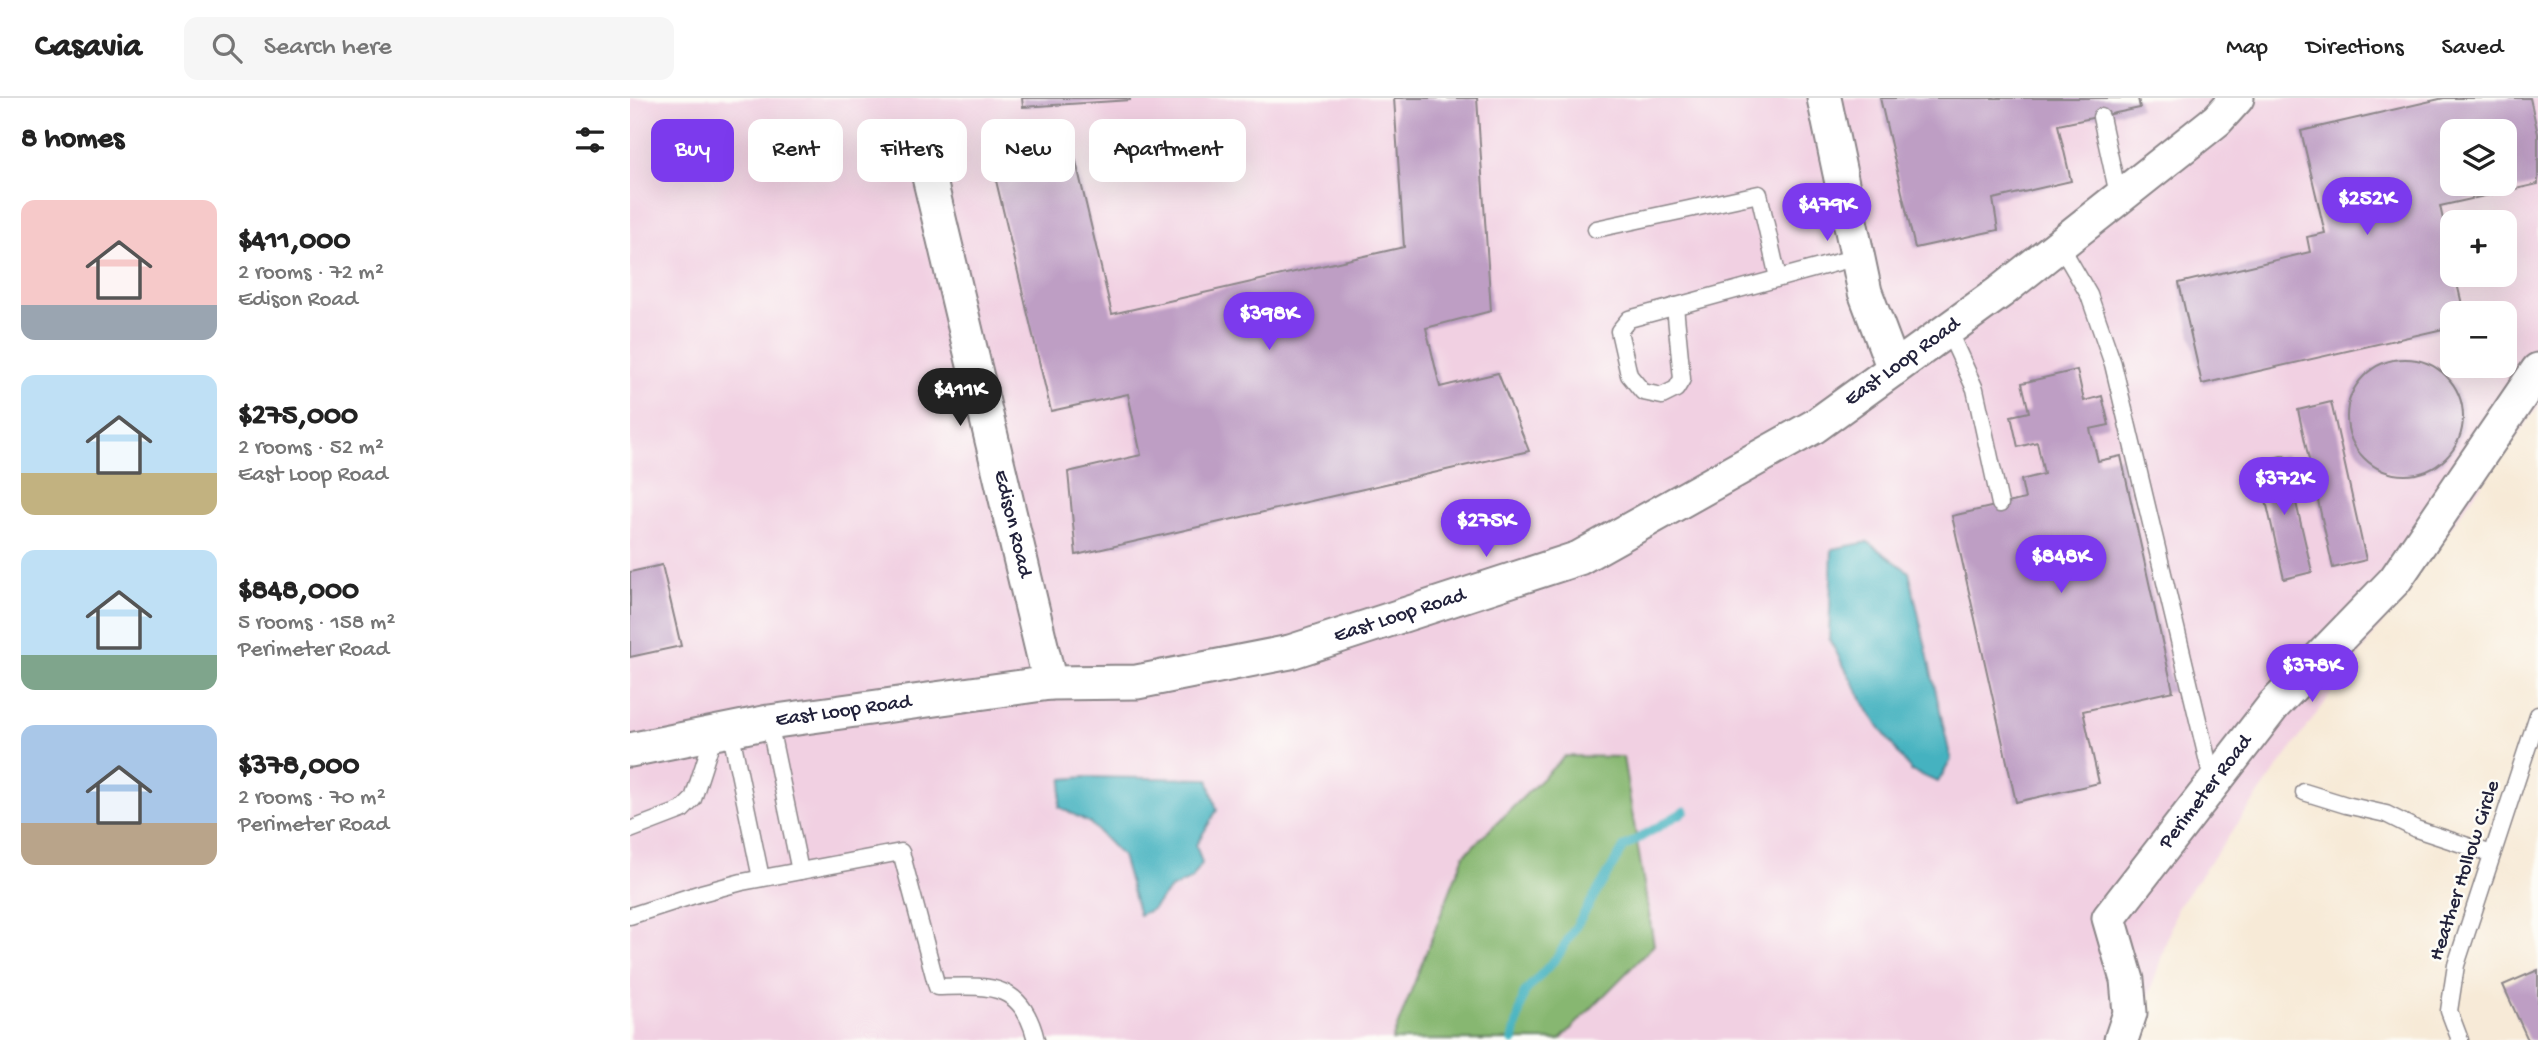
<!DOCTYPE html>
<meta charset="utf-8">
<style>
body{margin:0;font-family:"Gochi Hand",sans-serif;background:#f6f6f6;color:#222;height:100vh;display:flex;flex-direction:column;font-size:26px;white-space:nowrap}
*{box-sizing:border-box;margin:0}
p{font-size:23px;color:#767676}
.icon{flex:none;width:38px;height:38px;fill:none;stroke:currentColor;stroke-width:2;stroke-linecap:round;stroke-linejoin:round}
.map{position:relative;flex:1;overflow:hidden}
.sheet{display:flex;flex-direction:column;background:#fff;width:630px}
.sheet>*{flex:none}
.top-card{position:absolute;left:21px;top:21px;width:665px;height:63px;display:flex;gap:14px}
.tools{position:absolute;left:1810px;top:21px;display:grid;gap:14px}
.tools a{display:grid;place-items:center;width:77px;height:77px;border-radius:14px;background:#fff;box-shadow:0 7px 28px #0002;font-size:35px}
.price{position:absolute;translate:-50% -60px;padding:0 16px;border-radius:24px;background:#7c3aed;color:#fff;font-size:23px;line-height:46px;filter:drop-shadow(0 2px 4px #0008)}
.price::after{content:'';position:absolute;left:50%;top:42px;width:21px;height:16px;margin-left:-10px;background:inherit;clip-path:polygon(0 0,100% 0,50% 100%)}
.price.selected{background:#222;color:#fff}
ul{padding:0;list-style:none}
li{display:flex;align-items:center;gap:21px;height:175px;padding:0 21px}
li span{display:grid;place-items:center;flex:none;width:196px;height:140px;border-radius:14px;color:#555}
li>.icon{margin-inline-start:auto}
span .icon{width:84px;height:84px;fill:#fffc;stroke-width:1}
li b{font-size:30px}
h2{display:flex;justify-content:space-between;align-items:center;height:84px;padding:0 21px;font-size:30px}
.pill{padding:0 24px;border-radius:14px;background:#fff;box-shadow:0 7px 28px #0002;font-size:24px;line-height:63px}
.pill.selected{background:#7c3aed;color:#fff}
header{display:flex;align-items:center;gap:42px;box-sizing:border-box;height:98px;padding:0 35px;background:#fff;border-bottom:2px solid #e0e0e0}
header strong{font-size:33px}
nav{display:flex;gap:38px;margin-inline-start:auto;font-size:24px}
.search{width:490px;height:63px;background:#f6f6f6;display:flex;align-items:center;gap:18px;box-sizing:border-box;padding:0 24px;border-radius:14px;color:#767676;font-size:26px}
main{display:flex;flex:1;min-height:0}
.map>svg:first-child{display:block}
</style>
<header>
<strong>Casavia</strong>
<div class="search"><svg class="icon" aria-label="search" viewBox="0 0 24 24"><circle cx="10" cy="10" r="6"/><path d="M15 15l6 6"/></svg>Search here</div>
<nav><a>Map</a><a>Directions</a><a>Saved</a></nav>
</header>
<main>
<section class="sheet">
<h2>8 homes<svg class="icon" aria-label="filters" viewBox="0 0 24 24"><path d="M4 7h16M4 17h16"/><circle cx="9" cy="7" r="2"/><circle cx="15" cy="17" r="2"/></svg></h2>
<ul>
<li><span style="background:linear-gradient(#f6c9c9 75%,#9aa5b1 0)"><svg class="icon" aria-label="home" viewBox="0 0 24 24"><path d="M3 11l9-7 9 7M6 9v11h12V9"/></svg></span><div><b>$411,000</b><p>2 rooms · 72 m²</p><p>Edison Road</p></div></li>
<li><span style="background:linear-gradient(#bfe0f5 70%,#c2b280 0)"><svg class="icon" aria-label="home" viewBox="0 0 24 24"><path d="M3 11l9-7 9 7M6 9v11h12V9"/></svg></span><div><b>$275,000</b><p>2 rooms · 52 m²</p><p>East Loop Road</p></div></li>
<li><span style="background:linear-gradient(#bfe0f5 75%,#7fa58c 0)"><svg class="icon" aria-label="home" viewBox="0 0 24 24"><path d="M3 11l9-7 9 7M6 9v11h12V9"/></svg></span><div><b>$848,000</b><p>5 rooms · 158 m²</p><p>Perimeter Road</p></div></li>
<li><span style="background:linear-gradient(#a9c7e8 70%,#b9a48a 0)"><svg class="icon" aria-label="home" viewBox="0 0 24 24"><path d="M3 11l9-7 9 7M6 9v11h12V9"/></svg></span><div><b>$378,000</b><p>2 rooms · 70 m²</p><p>Perimeter Road</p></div></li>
</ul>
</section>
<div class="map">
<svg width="1908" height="942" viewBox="0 0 1908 942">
<rect width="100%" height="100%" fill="#fdfcf7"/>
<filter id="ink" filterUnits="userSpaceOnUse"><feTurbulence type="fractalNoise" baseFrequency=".0143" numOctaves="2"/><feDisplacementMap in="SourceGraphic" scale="14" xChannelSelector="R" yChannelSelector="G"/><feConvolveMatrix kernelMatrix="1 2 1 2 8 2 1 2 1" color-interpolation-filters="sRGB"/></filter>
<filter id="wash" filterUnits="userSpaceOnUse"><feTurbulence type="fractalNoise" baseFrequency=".00686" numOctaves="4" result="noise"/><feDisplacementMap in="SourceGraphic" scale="28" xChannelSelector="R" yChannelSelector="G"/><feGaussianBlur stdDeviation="1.57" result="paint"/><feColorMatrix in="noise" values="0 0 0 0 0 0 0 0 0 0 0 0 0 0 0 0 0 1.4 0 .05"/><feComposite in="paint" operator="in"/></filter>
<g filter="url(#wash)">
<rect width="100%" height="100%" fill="#f7ead7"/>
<path fill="#f1d0e2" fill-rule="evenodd" d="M0,0h1908v308l-361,502 -42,132h-1505zM1822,33h52v53h-52zM1822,124h52v53h-52zM1822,215h52v53h-52z"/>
<polygon fill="#87b771" stroke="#546c56" stroke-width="2" points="935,658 993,659 1024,847 930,942 762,942 834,757"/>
<g fill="#44b2c0" stroke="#336a7e" stroke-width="2">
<polygon points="1238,444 1279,474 1321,662 1308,684 1281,673 1240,616 1199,541 1202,451"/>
<polygon points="455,679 578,681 587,712 566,747 572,765 562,781 540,791 521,812 509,817 492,758 460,725 429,709 433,681"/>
</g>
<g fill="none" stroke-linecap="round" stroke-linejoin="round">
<polyline stroke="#44b2c0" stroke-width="9" points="883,942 894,895 928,858 994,749 1055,713"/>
</g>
<g id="blocks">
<g fill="#be9ec4" fill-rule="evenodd">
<polygon points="392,0 500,0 500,2 393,9"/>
<polygon points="764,0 847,0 861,213 796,230 810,289 868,275 899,353 446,457 438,374 511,357 498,296 421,313 363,70 443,51 482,216 774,149"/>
<polygon points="1250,0 1508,0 1510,10 1428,27 1441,83 1363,101 1368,132 1285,150"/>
<path d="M1814,0h86l8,36v50l-98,22 12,54v15h3l9,38h-12v14l-250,57 -23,-101 131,-31 -3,-15 18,-4 -24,-102zM1822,33h52v53h-52z"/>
<circle cx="1775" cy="319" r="58"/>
<polygon points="1447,272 1454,303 1472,298 1479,327 1460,331 1468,363 1491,358 1543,593 1453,613 1469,685 1386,704 1322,418 1395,401 1391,382 1414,376 1407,344 1388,349 1381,318 1399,314 1392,285"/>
<polygon points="1701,304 1736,462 1703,470 1668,312"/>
<polygon points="1655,357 1682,474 1654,481 1627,364"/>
<polygon points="32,467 51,548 0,559 0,474"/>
<polygon points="1908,872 1908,942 1898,942 1873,887"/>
</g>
</g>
</g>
<g filter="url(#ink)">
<use href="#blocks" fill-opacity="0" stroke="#8c8689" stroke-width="2"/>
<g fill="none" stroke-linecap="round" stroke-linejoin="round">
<defs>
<g id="lane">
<polyline points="1471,19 1489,101"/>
<polyline points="966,131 1129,96 1148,180"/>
<polyline points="1430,147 1459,197 1483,266 1583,685"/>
<polyline points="1045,208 1052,281 1046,291 1032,298 1013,294 999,277 989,233 999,221 1227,159"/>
<polyline points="1318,232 1345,291 1370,406"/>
<polyline points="139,624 170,773"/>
<polyline points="100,631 131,780"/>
<polyline points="1674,694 1716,707 1756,716 1786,731 1862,756"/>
<polyline points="0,732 52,712 63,701 85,633"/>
<path d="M0,818l71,-23 41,-11 159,-30 36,135c51,-1 85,-6 99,53"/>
<polyline points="1830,942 1819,913 1826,867 1908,617"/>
</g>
<g id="street">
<polyline points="1194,0 1235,194 1264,271"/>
<path id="s1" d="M295,62l125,523"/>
<path id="s2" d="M0,652l139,-28 281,-39 87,-1 153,-30 289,-94 236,-132 185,-134 217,-172 20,-22"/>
<path id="s3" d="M1491,942l9,-27 -3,-33 -18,-62 165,-213 121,-125 143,-210"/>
</g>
</defs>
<use href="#lane" stroke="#8c8689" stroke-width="19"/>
<use href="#street" stroke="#8c8689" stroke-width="37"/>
<use href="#lane" stroke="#fff" stroke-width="16"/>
<use href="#street" stroke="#fff" stroke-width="33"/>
</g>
</g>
<g text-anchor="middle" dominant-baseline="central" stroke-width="5" stroke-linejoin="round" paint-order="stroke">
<g font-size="21" fill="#22223b" stroke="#fdfcf7">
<text stroke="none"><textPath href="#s2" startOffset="1351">East Loop Road</textPath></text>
<text stroke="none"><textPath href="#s1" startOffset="374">Edison Road</textPath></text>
<text stroke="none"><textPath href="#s2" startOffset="784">East Loop Road</textPath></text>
<text stroke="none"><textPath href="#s2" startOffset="217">East Loop Road</textPath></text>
<text stroke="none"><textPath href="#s3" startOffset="285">Perimeter Road</textPath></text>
<text transform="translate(1836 773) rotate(-72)">Heather Hollow Circle</text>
</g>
</g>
</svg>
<div class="tools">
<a><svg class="icon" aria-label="layers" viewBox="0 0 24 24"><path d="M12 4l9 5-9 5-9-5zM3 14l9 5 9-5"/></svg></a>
<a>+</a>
<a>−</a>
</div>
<b class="price" style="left:1737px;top:139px">$252K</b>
<b class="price" style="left:1197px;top:145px">$479K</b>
<b class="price" style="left:639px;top:254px">$398K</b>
<b class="price selected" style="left:330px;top:330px">$411K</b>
<b class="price" style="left:1654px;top:419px">$372K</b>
<b class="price" style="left:856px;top:461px">$275K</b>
<b class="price" style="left:1431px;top:497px">$848K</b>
<b class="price" style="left:1682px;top:606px">$378K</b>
<div class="top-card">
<a class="pill selected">Buy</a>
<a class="pill">Rent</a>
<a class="pill">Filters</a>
<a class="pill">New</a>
<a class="pill">Apartment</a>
</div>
</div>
</main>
